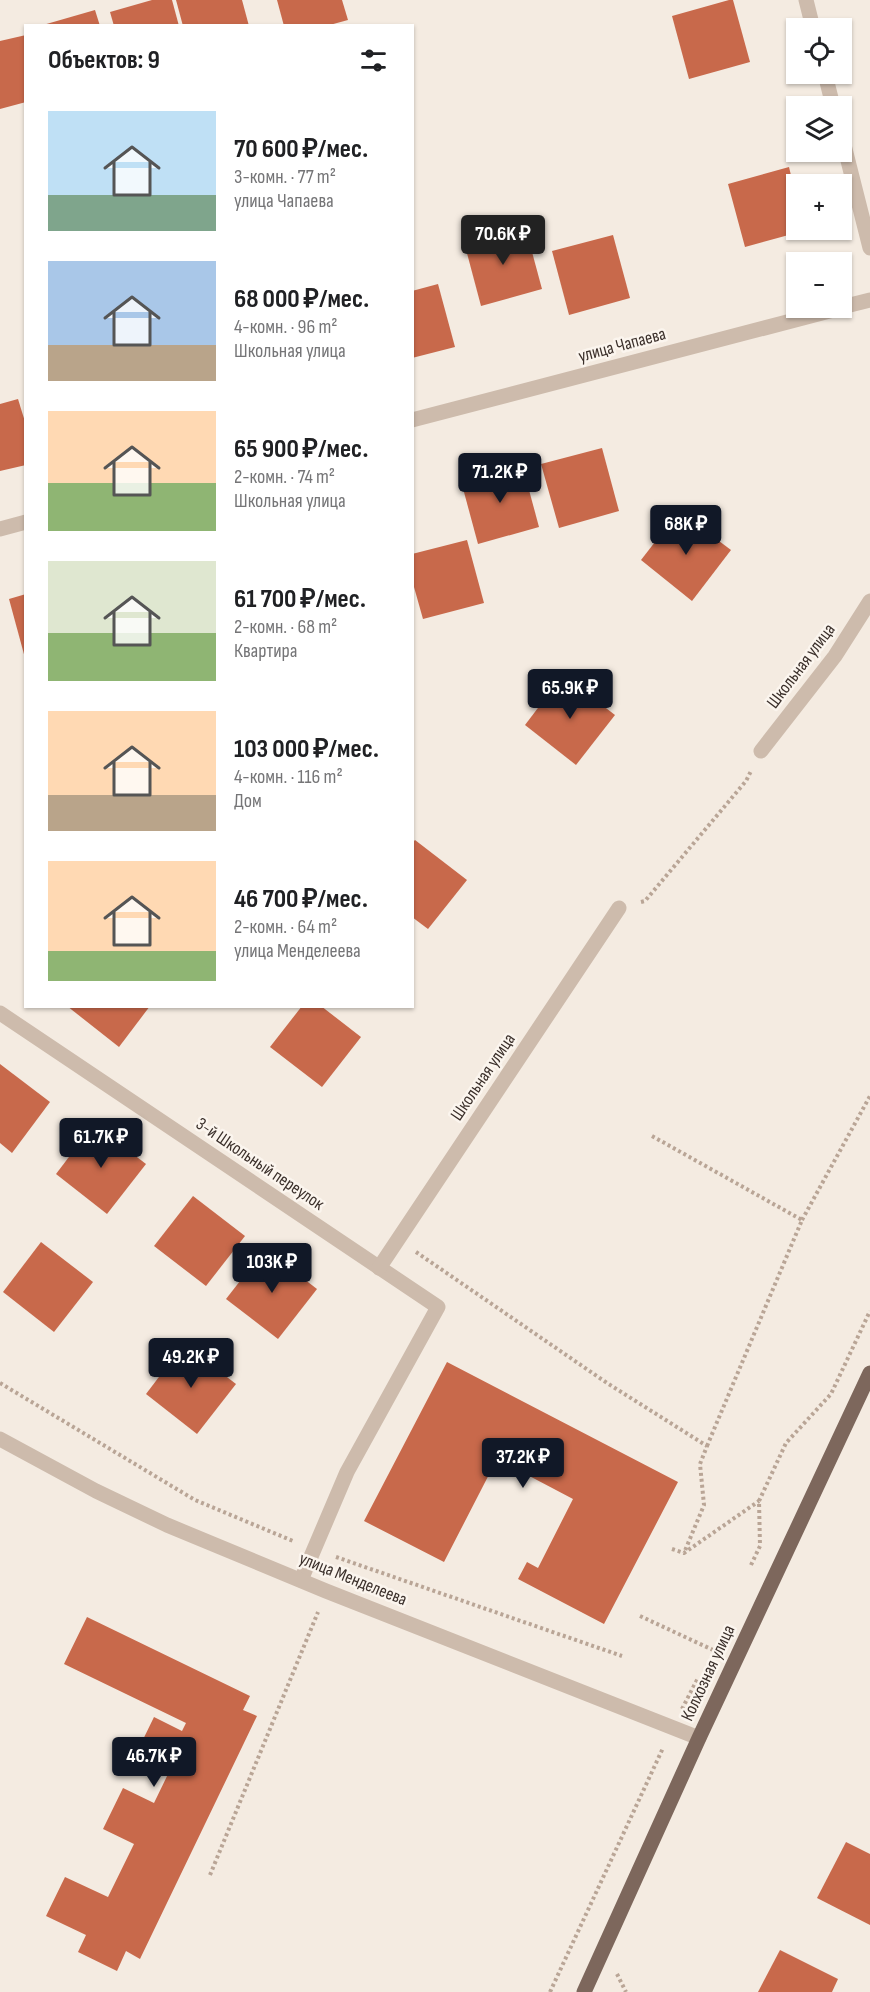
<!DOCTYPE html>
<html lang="ru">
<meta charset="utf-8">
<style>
body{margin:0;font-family:"Sofia Sans Condensed",sans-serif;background:#f2f2f2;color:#202124;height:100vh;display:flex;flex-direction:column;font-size:22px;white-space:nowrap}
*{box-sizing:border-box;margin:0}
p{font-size:20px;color:#757577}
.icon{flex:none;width:33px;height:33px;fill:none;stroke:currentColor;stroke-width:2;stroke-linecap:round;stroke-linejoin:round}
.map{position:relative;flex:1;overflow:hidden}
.details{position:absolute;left:24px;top:24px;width:390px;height:984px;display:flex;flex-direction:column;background:#fff;border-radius:0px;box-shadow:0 2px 4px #0004}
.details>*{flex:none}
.tools{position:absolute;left:786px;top:18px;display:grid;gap:12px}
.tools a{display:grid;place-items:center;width:66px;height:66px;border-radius:0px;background:#fff;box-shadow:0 2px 4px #0004;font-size:30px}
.price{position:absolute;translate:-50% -51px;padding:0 14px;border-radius:6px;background:#111827;color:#fff;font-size:20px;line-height:39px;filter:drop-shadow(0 2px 3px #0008)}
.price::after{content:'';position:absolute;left:50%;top:36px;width:18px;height:14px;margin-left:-9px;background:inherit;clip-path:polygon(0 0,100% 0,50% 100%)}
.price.on{background:#222;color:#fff}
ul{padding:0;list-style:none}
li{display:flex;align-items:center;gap:18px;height:150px;padding:0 24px}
li span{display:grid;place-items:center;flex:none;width:168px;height:120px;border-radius:0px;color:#555}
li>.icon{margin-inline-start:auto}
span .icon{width:72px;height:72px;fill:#fffc;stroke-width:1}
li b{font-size:26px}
h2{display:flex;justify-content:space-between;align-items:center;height:72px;padding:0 24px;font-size:26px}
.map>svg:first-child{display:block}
</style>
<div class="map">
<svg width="870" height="1992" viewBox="0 0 870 1992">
<rect width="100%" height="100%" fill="#f4ebe1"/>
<g fill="#c8694b">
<polygon points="152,0 172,0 179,26 114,26 110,12"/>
<polygon points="176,0 242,0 249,26 183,26"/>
<polygon points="277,0 342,0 348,20 326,26 284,26"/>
<polygon points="729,0 733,0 750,62 689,79 672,16"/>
<polygon points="95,10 100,26 43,26 43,25"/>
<polygon points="26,35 26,102 0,109 0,41"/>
<polygon points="789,167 796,196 796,230 807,230 745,247 728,184"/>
<polygon points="525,226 542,289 481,306 464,242"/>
<polygon points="613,235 630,298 569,315 552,251"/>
<polygon points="438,284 455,347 412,358 412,291"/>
<polygon points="18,399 26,425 26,465 0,471 0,404"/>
<polygon points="602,448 619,511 559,528 541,464"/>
<polygon points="522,464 539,527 478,544 461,481"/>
<polygon points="679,511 731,550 692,601 641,560"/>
<polygon points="467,540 484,603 423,619 412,580 412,554"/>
<polygon points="26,594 26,658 25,658 9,599"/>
<polygon points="563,675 615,715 576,765 525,725"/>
<polygon points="415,840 467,880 428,929 412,917 412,843"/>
<polygon points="67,1006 150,1006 119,1047"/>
<polygon points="302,1006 321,1006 361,1037 322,1087 270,1047"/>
<polygon points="0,1064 50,1102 12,1153 0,1143"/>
<polygon points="94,1124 146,1164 107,1214 56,1174"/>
<polygon points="193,1196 245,1236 206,1286 154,1246"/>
<polygon points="41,1242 93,1282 54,1332 3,1292"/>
<polygon points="265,1249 317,1289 278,1339 226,1299"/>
<polygon points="184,1344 236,1384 197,1434 146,1394"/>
<polygon points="447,1362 678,1482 604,1624 518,1579 527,1562 538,1568 573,1499 497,1459 444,1562 364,1521"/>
<polygon points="87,1617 250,1696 243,1710 257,1716 140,1959 126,1951 117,1971 78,1952 86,1935 46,1916 65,1877 108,1897 134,1844 103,1829 123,1788 154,1803 169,1772 135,1756 154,1717 182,1731 186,1723 64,1664"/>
<polygon points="846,1842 870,1854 870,1925 817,1898"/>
<polygon points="780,1950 838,1979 832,1992 758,1992"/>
</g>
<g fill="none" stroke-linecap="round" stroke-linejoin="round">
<g stroke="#b9a596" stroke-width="4" stroke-dasharray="3 3" stroke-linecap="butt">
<polyline points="641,902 645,901 746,781 751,771"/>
<polyline points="652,1136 802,1220 707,1446"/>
<polyline points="802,1220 870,1096"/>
<polyline points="416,1252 607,1383 707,1446 700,1464 704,1505 684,1553"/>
<polyline points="0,1383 195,1500 293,1541"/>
<polyline points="672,1549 684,1553 759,1501"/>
<polyline points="336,1557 622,1656"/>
<polyline points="751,1565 760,1546 759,1501 786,1443 831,1394 870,1311"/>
<polyline points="640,1616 713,1650"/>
<polyline points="682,1709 698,1678"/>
<polyline points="210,1875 318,1612"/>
<polyline points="617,1974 626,1992"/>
<polyline points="550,1992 663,1748"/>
</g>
<g stroke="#cdbbac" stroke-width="15">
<polyline points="806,0 813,28"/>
<polyline points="825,74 833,106"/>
<polyline points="842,137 870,248"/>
<polyline points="842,307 870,300"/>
<polyline points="412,420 841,308"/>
<polyline points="0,529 26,522"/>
<polyline points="761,751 835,656 870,601"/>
<polyline points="0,1013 438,1307 347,1472 301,1580"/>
<polyline points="379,1268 619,908"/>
<polyline points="0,1439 96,1491 167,1525 326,1591 699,1738"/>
</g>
<polyline stroke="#7d675c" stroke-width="15" points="584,1992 699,1738 870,1373"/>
</g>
<g text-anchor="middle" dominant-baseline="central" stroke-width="5" stroke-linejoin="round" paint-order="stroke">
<g font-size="18" fill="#3b302b" stroke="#fbf5ee">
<text transform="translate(622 345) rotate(-15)">улица Чапаева</text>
<text transform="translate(801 666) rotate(-53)">Школьная улица</text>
<text transform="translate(483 1077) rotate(-56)">Школьная улица</text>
<text transform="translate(260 1164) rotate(34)">3-й Школьный переулок</text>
<text transform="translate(353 1579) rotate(22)">улица Менделеева</text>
<text transform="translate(708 1673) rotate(-65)">Колхозная улица</text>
</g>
</g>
</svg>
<div class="tools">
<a><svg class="icon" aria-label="locate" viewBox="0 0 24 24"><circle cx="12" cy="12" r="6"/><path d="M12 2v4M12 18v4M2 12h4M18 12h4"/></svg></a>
<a><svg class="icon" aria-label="layers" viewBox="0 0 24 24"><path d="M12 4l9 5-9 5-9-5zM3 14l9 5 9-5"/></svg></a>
<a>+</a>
<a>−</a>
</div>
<b class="price on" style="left:503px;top:266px">70.6K ₽</b>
<b class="price" style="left:500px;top:504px">71.2K ₽</b>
<b class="price" style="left:686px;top:556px">68K ₽</b>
<b class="price" style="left:570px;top:720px">65.9K ₽</b>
<b class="price" style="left:101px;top:1169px">61.7K ₽</b>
<b class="price" style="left:272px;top:1294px">103K ₽</b>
<b class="price" style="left:191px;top:1389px">49.2K ₽</b>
<b class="price" style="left:523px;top:1489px">37.2K ₽</b>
<b class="price" style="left:154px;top:1788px">46.7K ₽</b>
<section class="details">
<h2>Объектов: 9<svg class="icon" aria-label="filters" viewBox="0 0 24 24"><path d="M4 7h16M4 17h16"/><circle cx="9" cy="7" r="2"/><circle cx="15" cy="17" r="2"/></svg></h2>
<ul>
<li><span style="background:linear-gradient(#bfe0f5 70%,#7fa58c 0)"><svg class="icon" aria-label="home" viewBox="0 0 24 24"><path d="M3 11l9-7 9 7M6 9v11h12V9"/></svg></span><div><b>70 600 ₽/мес.</b><p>3-комн. · 77 m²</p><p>улица Чапаева</p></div></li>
<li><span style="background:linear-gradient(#a9c7e8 70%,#b9a48a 0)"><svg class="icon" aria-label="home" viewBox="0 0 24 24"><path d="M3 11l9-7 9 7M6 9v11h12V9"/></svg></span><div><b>68 000 ₽/мес.</b><p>4-комн. · 96 m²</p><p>Школьная улица</p></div></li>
<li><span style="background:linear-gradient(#ffd9b3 60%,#8fb573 0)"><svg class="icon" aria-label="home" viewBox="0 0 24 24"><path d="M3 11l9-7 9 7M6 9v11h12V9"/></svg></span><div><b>65 900 ₽/мес.</b><p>2-комн. · 74 m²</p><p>Школьная улица</p></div></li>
<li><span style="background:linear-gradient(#dfe7d0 60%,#8fb573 0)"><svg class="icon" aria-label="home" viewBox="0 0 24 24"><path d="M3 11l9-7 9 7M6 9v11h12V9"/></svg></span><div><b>61 700 ₽/мес.</b><p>2-комн. · 68 m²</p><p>Квартира</p></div></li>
<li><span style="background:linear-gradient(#ffd9b3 70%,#b9a48a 0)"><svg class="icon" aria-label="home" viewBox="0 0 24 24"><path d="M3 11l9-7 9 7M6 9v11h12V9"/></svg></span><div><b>103 000 ₽/мес.</b><p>4-комн. · 116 m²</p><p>Дом</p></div></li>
<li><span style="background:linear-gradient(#ffd9b3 75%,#8fb573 0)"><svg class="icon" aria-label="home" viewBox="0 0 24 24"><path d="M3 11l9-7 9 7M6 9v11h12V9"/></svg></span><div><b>46 700 ₽/мес.</b><p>2-комн. · 64 m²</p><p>улица Менделеева</p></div></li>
</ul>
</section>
</div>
